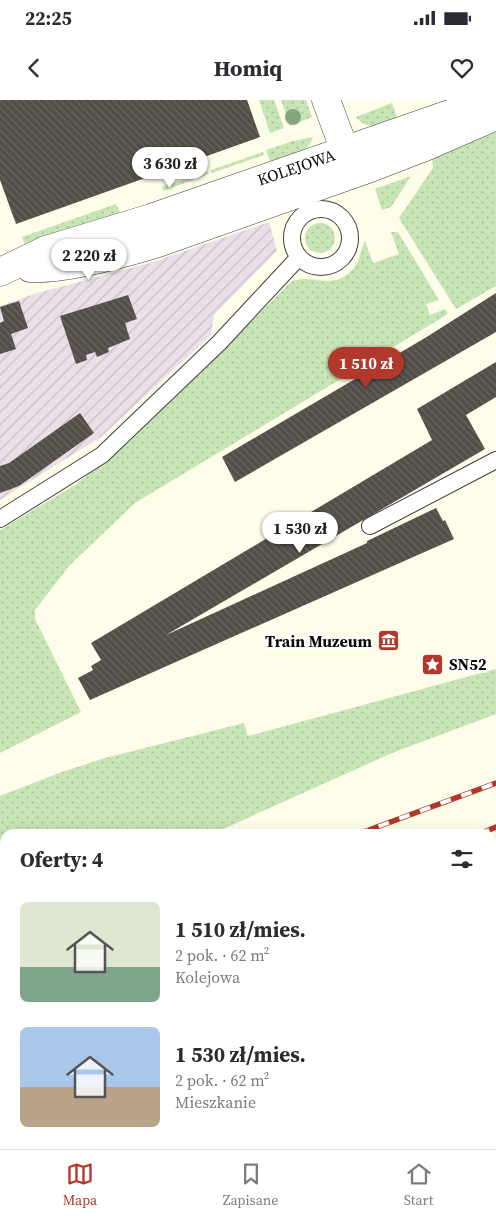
<!DOCTYPE html>
<html lang="pl">
<meta charset="utf-8">
<style>
body{margin:0;font-family:"Source Serif 4",serif;background:#f7f7f7;color:#2b2b33;height:100vh;display:flex;flex-direction:column;font-size:19px;white-space:nowrap}
*{box-sizing:border-box;margin:0}
p{font-size:16px;color:#7c7c81}
.icon{flex:none;width:28px;height:28px;fill:none;stroke:currentColor;stroke-width:2;stroke-linecap:round;stroke-linejoin:round}
.map{position:relative;flex:1;overflow:hidden}
.details{position:absolute;left:0px;top:729px;width:496px;height:321px;display:flex;flex-direction:column;background:#fff;border-radius:15px 15px 0 0;box-shadow:0 5px 20px #0002}
.details>*{flex:none}
.price{position:absolute;translate:-50% -42px;padding:0 11px;border-radius:18px;background:#fff;color:#222;font-size:16px;line-height:32px;filter:drop-shadow(0 1px 2px #0008)}
.price::after{content:'';position:absolute;left:50%;top:30px;width:15px;height:11px;margin-left:-8px;background:inherit;clip-path:polygon(0 0,100% 0,50% 100%)}
.price.on{background:#b2382b;color:#fff}
ul{padding:0;list-style:none}
li{display:flex;align-items:center;gap:15px;height:125px;padding:0 20px}
li span{display:grid;place-items:center;flex:none;width:140px;height:100px;border-radius:8px;color:#555}
li>.icon{margin-inline-start:auto}
span .icon{width:60px;height:60px;fill:#fffc;stroke-width:1}
li b{font-size:21px}
h2{display:flex;justify-content:space-between;align-items:center;height:60px;padding:0 20px;font-size:21px}
.status{display:flex;justify-content:space-between;align-items:center;height:35px;padding:0 25px;background:#fff;direction:ltr}
.status svg{height:14px;fill:currentColor}
header{display:flex;justify-content:space-between;align-items:center;height:65px;padding:0 20px;background:#fff;font-size:22px;font-weight:700}
.tab-bar{display:flex;justify-content:space-around;align-items:center;height:70px;border-top:1px solid #e1e1e2;background:#fff;font-size:14px;color:#7c7c81}
.tab-bar a{display:grid;justify-items:center;gap:2px}
.tab-bar .on{color:#b2382b}
.map>svg:first-child{display:block}
</style>
<div class="status"><b>22:25</b><svg viewBox="0 0 49 12"><path d="M0 12V9h3v3zM5 12V6h3v6zM10 12V3h3v9zM15 12V0h3v12zM26 1h20v11H26zM47 4h2v5h-2z"/></svg></div>
<header><svg class="icon" aria-label="back" viewBox="0 0 24 24"><path d="M15 5l-7 7 7 7"/></svg>Homiq<svg class="icon" aria-label="heart" viewBox="0 0 24 24"><path d="M12 20l-8-8c-3-5 5-10 8-4 3-6 11-1 8 4z"/></svg></header>
<div class="map">
<svg width="496" height="1049" viewBox="0 0 496 1049">
<defs>
<pattern id="industrial-furrows" width="10" height="10" patternUnits="userSpaceOnUse" patternTransform="scale(1.25)"><rect width="10" height="10" fill="#eadfe9"/><path d="M-1 1l2-2M0 10L10 0M9 11l2-2" fill="none" stroke="#c7bec6"/></pattern>
<pattern id="grass-dots" width="8" height="8" patternUnits="userSpaceOnUse" patternTransform="scale(1.25)"><rect width="8" height="8" fill="#c8e5b6"/><path d="M2 2h.1M6 6h.1" fill="none" stroke="#aac39b" stroke-width="1.8" stroke-linecap="round"/></pattern>
<pattern id="building-back-hatch" width="6" height="6" patternUnits="userSpaceOnUse" patternTransform="scale(1.25)"><rect width="6" height="6" fill="#534e48"/><path d="M-1 5l2 2M0 0l6 6M5-1l2 2" fill="none" stroke="#67635e"/></pattern>
</defs>
<rect width="100%" height="100%" fill="#fefdea"/>
<polygon fill="url(#industrial-furrows)" points="269,122 277,151 214,215 211,235 101,337 0,400 0,206 34,194 153,162"/>
<g fill="url(#grass-dots)">
<polygon points="259,0 274,0 284,28 270,33"/>
<polygon points="281,0 306,0 312,17 290,26"/>
<path d="M392,3l6,17c-14,5 -31,12 -42,-3z"/>
<polygon points="496,32 496,186 456,209 399,118 433,68 432,56"/>
<path d="M313,37c-5,18 -27,21 -42,27l-5,-14 27,-9z"/>
<polygon points="263,52 264,55 212,73 211,70"/>
<polygon points="208,71 209,74 163,91 162,87"/>
<polygon points="411,76 391,107 382,110 375,89"/>
<polygon points="116,104 121,115 86,123 25,145 22,137"/>
<circle cx="320" cy="138" r="15"/>
<path d="M391,132h7l41,68 -13,4 4,11 15,-6 3,5 -313,189 -66,63 -34,44v9l46,93 -81,41v-223l75,-45 53,-42 164,-162c22,-8 46,13 65,-18 4,-7 4,-17 8,-22l8,22 26,-9z"/>
<polygon points="496,569 496,614 392,653 212,734 5,734 5,825 0,827 0,696 62,672 105,658 244,623 248,636"/>
<polygon points="496,801 496,866 491,868 491,802"/>
<polygon points="5,958 5,1042 0,1044 0,960"/>
</g>
<g fill="url(#building-back-hatch)">
<polygon points="0,0 247,0 260,37 16,124 0,80"/>
<polygon points="496,193 496,232 235,382 222,357 425,238"/>
<polygon points="128,195 137,219 125,223 130,239 108,248 109,252 97,257 95,252 86,255 87,260 76,264 60,216"/>
<polygon points="19,201 28,228 11,234 16,249 0,254 0,223 4,221 0,207"/>
<polygon points="496,262 496,297 466,315 485,349 166,535 367,443 367,441 436,408 443,421 445,420 454,439 90,600 78,578 93,570 91,566 101,560 91,543 432,340 417,309"/>
<polygon points="80,313 94,333 19,386 0,393 0,366 9,363"/>
</g>
<g fill="none" stroke-linecap="round" stroke-linejoin="round">
<defs>
<g id="lane">
<circle cx="321" cy="138" r="29"/>
<polyline points="0,419 102,355 219,243 299,157"/>
<polyline points="370,426 496,360"/>
</g>
<g id="street">
<polyline points="326,0 351,67"/>
<path d="M30,168c34,2 95,-15 128,-25l215,-76 52,-20 71,-31"/>
<polyline points="0,172 46,150 151,118 481,3 496,1"/>
</g>
</defs>
<use href="#lane" stroke="#3e3e3e" stroke-width="18"/>
<use href="#street" stroke="#3e3e3e" stroke-width="29"/>
<use href="#lane" stroke="#fff" stroke-width="16"/>
<use href="#street" stroke="#fff" stroke-width="28"/>
<defs>
<g id="rail">
<polyline points="358,734 496,683"/>
<polyline points="479,734 496,727"/>
<polyline points="0,866 5,864"/>
<polyline points="491,883 496,881"/>
<polyline points="0,910 5,909"/>
<polyline points="491,941 496,939"/>
<polyline points="491,961 496,960"/>
<polyline points="491,979 496,977"/>
<polyline points="491,1001 496,999"/>
<polyline points="491,1017 496,1015"/>
<polyline points="34,1049 45,1045"/>
<polyline points="210,1049 220,1045"/>
<polyline points="262,1049 273,1045"/>
<polyline points="308,1049 318,1045"/>
<polyline points="366,1049 376,1045"/>
<polyline points="407,1049 418,1045"/>
</g>
</defs>
<use href="#rail" stroke="#b2382b" stroke-width="5.5"/>
<use href="#rail" stroke="#fff" stroke-width="4" stroke-dasharray="11" stroke-linecap="butt"/>
</g>
<circle fill="#86a67b" cx="293" cy="17" r="8"/>
<defs>
<symbol id="museum-square" viewBox="-11 -11 22 22"><rect x="-9" y="-9" width="18" height="18" rx="4" fill="#b2382b" stroke="#fff"/><path d="M0-6L6-3V-2H-6V-3ZM-5-1h2V3h-2ZM-1-1h2V3h-2ZM3-1h2V3H3ZM-6 4H6V6H-6Z" fill="#fff"/></symbol>
<symbol id="sight-square" viewBox="-11 -11 22 22"><rect x="-9" y="-9" width="18" height="18" rx="4" fill="#b2382b" stroke="#fff"/><path d="M0-6L1.8-2.2L6-1.7L2.9 1.2L3.7 5.4L0 3.3L-3.7 5.4L-2.9 1.2L-6-1.7L-1.8-2.2Z" fill="#fff"/></symbol>
</defs>
<g fill-rule="evenodd">
<use href="#museum-square" x="376" y="528" width="25" height="25"/>
<use href="#sight-square" x="420" y="552" width="25" height="25"/>
</g>
<g text-anchor="middle" dominant-baseline="central" stroke-width="5" stroke-linejoin="round" paint-order="stroke">
<g font-size="16" fill="#0b0b0b" stroke="#fff">
<text transform="translate(296 67) rotate(-19)">KOLEJOWA</text>
</g>
<g font-size="16" font-weight="bold" fill="#0b0b0b" stroke="#fff" text-anchor="end">
<text x="372" y="541">Train Muzeum</text>
<text x="449" y="564" text-anchor="start">SN52</text>
</g>
</g>
</svg>
<b class="price" style="left:170px;top:89px">3 630 zł</b>
<b class="price" style="left:89px;top:181px">2 220 zł</b>
<b class="price on" style="left:366px;top:289px">1 510 zł</b>
<b class="price" style="left:300px;top:454px">1 530 zł</b>
<section class="details">
<h2>Oferty: 4<svg class="icon" aria-label="filters" viewBox="0 0 24 24"><path d="M4 7h16M4 17h16"/><circle cx="9" cy="7" r="2"/><circle cx="15" cy="17" r="2"/></svg></h2>
<ul>
<li><span style="background:linear-gradient(#dfe7d0 65%,#7fa58c 0)"><svg class="icon" aria-label="home" viewBox="0 0 24 24"><path d="M3 11l9-7 9 7M6 9v11h12V9"/></svg></span><div><b>1 510 zł/mies.</b><p>2 pok. · 62 m²</p><p>Kolejowa</p></div></li>
<li><span style="background:linear-gradient(#a9c7e8 60%,#b9a48a 0)"><svg class="icon" aria-label="home" viewBox="0 0 24 24"><path d="M3 11l9-7 9 7M6 9v11h12V9"/></svg></span><div><b>1 530 zł/mies.</b><p>2 pok. · 62 m²</p><p>Mieszkanie</p></div></li>
</ul>
</section>
</div>
<nav class="tab-bar">
<a class="on"><svg class="icon" aria-label="map" viewBox="0 0 24 24"><path d="M3 6l6-2 6 2 6-2v14l-6 2-6-2-6 2zM9 4v14M15 6v14"/></svg>Mapa</a>
<a><svg class="icon" aria-label="saved" viewBox="0 0 24 24"><path d="M7 4h10v16l-5-4-5 4z"/></svg>Zapisane</a>
<a><svg class="icon" aria-label="home" viewBox="0 0 24 24"><path d="M3 11l9-7 9 7M6 9v11h12V9"/></svg>Start</a>
</nav>
